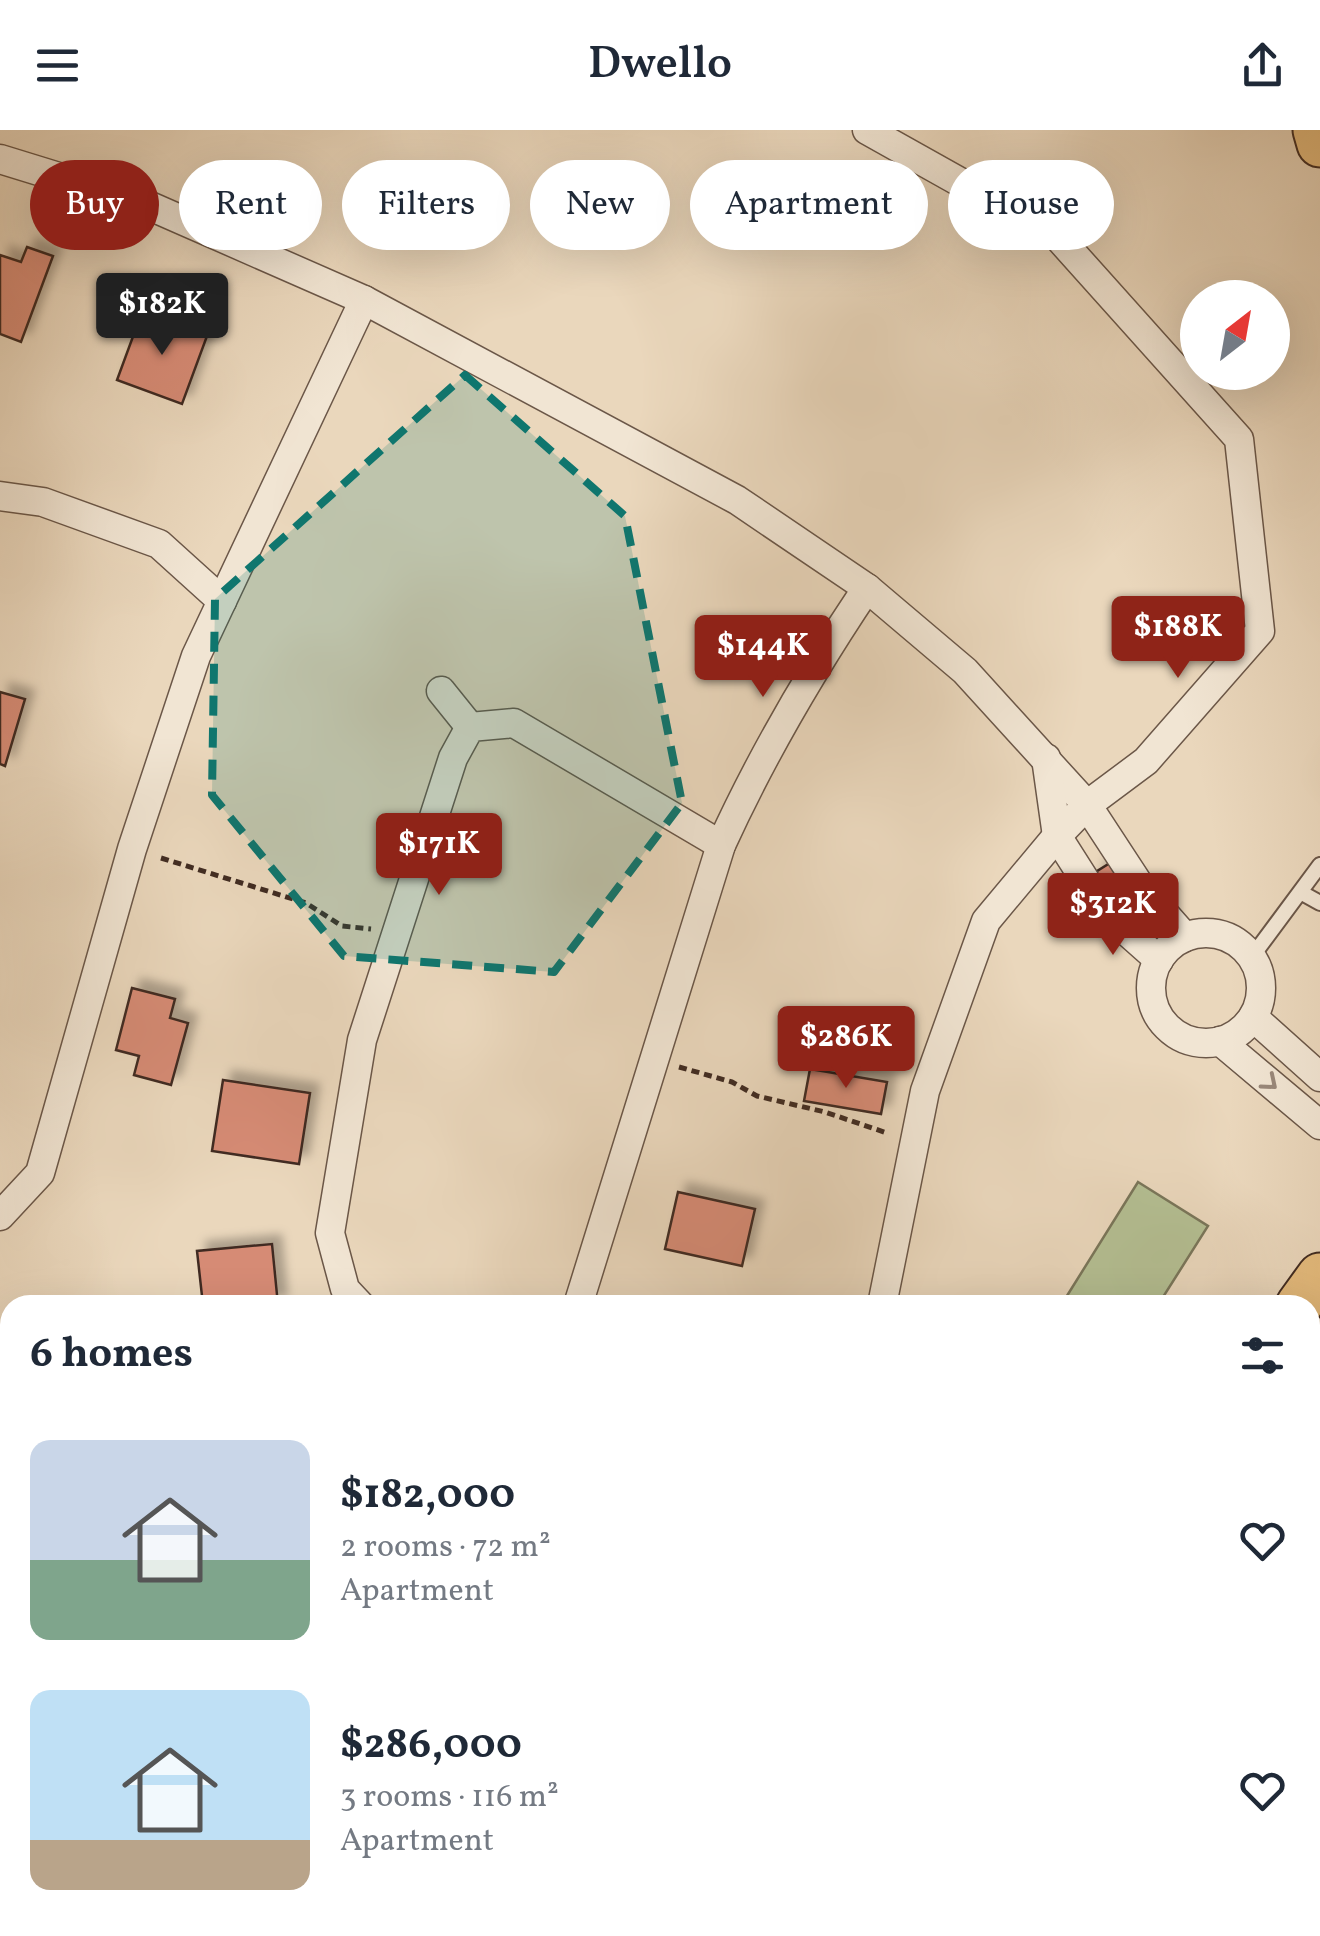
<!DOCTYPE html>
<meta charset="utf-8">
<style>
body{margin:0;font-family:Vollkorn,serif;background:#f6f6f7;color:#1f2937;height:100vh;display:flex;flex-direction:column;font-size:38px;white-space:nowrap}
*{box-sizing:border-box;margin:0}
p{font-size:32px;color:#747a83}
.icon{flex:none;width:55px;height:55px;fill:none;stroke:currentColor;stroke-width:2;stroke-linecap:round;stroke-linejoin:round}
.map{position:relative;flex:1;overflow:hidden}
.sheet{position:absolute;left:0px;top:1165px;width:1320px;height:642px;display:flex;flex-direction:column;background:#fff;border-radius:30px 30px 0 0;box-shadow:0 10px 40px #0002}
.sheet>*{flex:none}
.top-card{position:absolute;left:30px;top:30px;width:1260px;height:90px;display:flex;gap:20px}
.needle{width:65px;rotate:31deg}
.buttons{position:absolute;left:1180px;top:150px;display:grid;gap:20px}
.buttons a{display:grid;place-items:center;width:110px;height:110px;border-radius:50%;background:#fff;box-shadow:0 10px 40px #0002;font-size:50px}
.price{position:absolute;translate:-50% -85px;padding:0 22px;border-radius:10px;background:#8f2418;color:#fff;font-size:32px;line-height:65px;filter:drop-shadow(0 2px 5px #0008)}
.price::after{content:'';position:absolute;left:50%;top:60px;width:30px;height:22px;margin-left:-15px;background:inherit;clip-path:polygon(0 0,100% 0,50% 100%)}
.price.selected{background:#222;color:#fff}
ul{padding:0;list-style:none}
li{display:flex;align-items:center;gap:30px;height:250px;padding:0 30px}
li span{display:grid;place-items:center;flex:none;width:280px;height:200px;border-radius:20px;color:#555}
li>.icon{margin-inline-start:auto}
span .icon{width:120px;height:120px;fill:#fffc;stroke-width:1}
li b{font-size:42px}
h2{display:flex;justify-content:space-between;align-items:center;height:120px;padding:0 30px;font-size:42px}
.pill{padding:0 35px;border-radius:45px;background:#fff;box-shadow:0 10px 40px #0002;font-size:35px;line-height:90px}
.pill.selected{background:#8f2418;color:#fff}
header{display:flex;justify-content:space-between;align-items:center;height:130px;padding:0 30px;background:#fff;font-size:45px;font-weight:600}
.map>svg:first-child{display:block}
</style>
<header><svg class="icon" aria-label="menu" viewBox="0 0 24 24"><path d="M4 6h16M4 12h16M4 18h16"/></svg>Dwello<svg class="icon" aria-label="share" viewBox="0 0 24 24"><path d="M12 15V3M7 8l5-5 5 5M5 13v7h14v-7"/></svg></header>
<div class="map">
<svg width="1320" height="1806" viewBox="0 0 1320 1806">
<defs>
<filter id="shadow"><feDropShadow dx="9" dy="-9" stdDeviation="5" flood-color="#0004"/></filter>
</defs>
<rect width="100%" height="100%" fill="#ead7bc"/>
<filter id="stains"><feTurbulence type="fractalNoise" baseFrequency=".002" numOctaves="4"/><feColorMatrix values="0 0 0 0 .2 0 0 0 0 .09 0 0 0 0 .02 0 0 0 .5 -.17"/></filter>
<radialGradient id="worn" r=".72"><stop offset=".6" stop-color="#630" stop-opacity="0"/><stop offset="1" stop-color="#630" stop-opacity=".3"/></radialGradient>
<polygon fill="#b4bf93" stroke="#7a765a" stroke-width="2.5" points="1138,1052 1208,1096 1158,1175 1074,1175 1065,1169"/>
<g fill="#d68b75" stroke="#412c22" stroke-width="2.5" filter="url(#shadow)">
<polygon points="27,117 53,126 21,212 0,204 0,125 21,132"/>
<polygon points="142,182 207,206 182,274 117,250"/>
<polygon points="0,562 25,569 5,636 0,634"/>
<polygon points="1110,733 1134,772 1118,782 1094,743"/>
<polygon points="132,858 175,869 170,888 188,893 171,955 134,945 139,926 116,920"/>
<polygon points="810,939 887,952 881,984 804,971"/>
<polygon points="223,950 310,963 299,1034 212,1021"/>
<polygon points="678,1062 755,1079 742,1136 665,1119"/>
<polygon points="272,1114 278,1175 203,1175 197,1121"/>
</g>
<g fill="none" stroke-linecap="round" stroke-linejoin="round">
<defs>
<g id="service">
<polyline points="1302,763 1320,773"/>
<polyline points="1251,828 1320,735"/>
</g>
<g id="minor">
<polyline points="867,0 1058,107 1239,309 1260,501 1146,631 1087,675 1057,706 986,791 925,961 882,1175"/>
<polyline points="0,29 143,73 364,170 737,370 867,458 965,541 1087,675 1140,756 1185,807"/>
<polyline points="0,366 43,372 159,414 222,471"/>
<polyline points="441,561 470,597"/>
<polyline points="1046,628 1057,706 1106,783 1159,830"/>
<circle cx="1206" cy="858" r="55"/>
<polyline points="1253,887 1320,947"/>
<polyline points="1220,911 1320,995"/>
<polyline points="0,1086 40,1043 132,719 196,526 364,170"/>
<polyline points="360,1175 345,1159 330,1103 362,910 453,628 470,597 514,593 721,715"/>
<path d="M578,1175l143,-460c41,-90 91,-175 146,-257"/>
<polyline points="1310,1522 1320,1510"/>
<polyline points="0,1600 10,1596"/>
<polyline points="0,1799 2,1806"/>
</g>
<g id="primary">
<polyline points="1316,0 1320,14"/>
<polyline points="1299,1175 1320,1146"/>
<polyline points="753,1806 761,1798"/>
</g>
</defs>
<use href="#service" stroke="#6b5748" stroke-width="18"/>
<use href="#minor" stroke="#6b5748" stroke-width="31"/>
<use href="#primary" stroke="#412c22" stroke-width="49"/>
<g stroke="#412c22" stroke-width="5" stroke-dasharray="8 5" stroke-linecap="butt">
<polyline points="161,728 306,773 342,796 371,799"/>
<polyline points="679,937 732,952 757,966 825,982 887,1003"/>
</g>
<use href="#service" stroke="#f1e5d3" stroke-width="14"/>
<use href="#minor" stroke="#f1e5d3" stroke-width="28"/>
<use href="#primary" stroke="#e5bc7e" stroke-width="45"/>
</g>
<defs><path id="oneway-chevron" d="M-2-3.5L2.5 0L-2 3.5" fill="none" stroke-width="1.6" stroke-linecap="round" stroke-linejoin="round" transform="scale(2.5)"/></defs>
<use stroke="#99887a" href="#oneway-chevron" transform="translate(1270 953) rotate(40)"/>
<path fill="#0f766e" fill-opacity="0.2" stroke="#0f766e" stroke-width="8" stroke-dasharray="20 12" stroke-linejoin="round" d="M465,245l160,141 57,287 -128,169 -210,-16 -132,-161 3,-196z"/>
<rect width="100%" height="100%" filter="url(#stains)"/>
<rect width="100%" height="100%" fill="url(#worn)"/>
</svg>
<div class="buttons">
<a><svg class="needle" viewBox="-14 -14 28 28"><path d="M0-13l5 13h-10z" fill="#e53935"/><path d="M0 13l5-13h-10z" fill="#747a83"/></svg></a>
</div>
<b class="price selected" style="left:162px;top:228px">$182K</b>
<b class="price" style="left:1178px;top:551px">$188K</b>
<b class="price" style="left:763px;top:570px">$144K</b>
<b class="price" style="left:439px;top:768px">$171K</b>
<b class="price" style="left:1113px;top:828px">$312K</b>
<b class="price" style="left:846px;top:961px">$286K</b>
<div class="top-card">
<a class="pill selected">Buy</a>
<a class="pill">Rent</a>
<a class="pill">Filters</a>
<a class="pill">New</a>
<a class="pill">Apartment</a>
<a class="pill">House</a>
</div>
<section class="sheet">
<h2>6 homes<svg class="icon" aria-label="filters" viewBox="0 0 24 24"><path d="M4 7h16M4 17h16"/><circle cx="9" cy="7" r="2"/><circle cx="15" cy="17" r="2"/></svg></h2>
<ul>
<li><span style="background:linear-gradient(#c9d6e8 60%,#7fa58c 0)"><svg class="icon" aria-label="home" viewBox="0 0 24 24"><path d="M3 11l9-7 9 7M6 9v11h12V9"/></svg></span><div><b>$182,000</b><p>2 rooms · 72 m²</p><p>Apartment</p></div><svg class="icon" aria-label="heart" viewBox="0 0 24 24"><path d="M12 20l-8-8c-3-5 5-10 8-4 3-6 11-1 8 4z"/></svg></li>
<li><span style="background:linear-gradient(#bfe0f5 75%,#b9a48a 0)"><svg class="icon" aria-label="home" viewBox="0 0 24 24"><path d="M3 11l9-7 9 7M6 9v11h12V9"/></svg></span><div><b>$286,000</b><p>3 rooms · 116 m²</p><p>Apartment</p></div><svg class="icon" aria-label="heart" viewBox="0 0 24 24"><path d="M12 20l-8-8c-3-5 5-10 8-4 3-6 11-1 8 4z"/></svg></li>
</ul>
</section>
</div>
